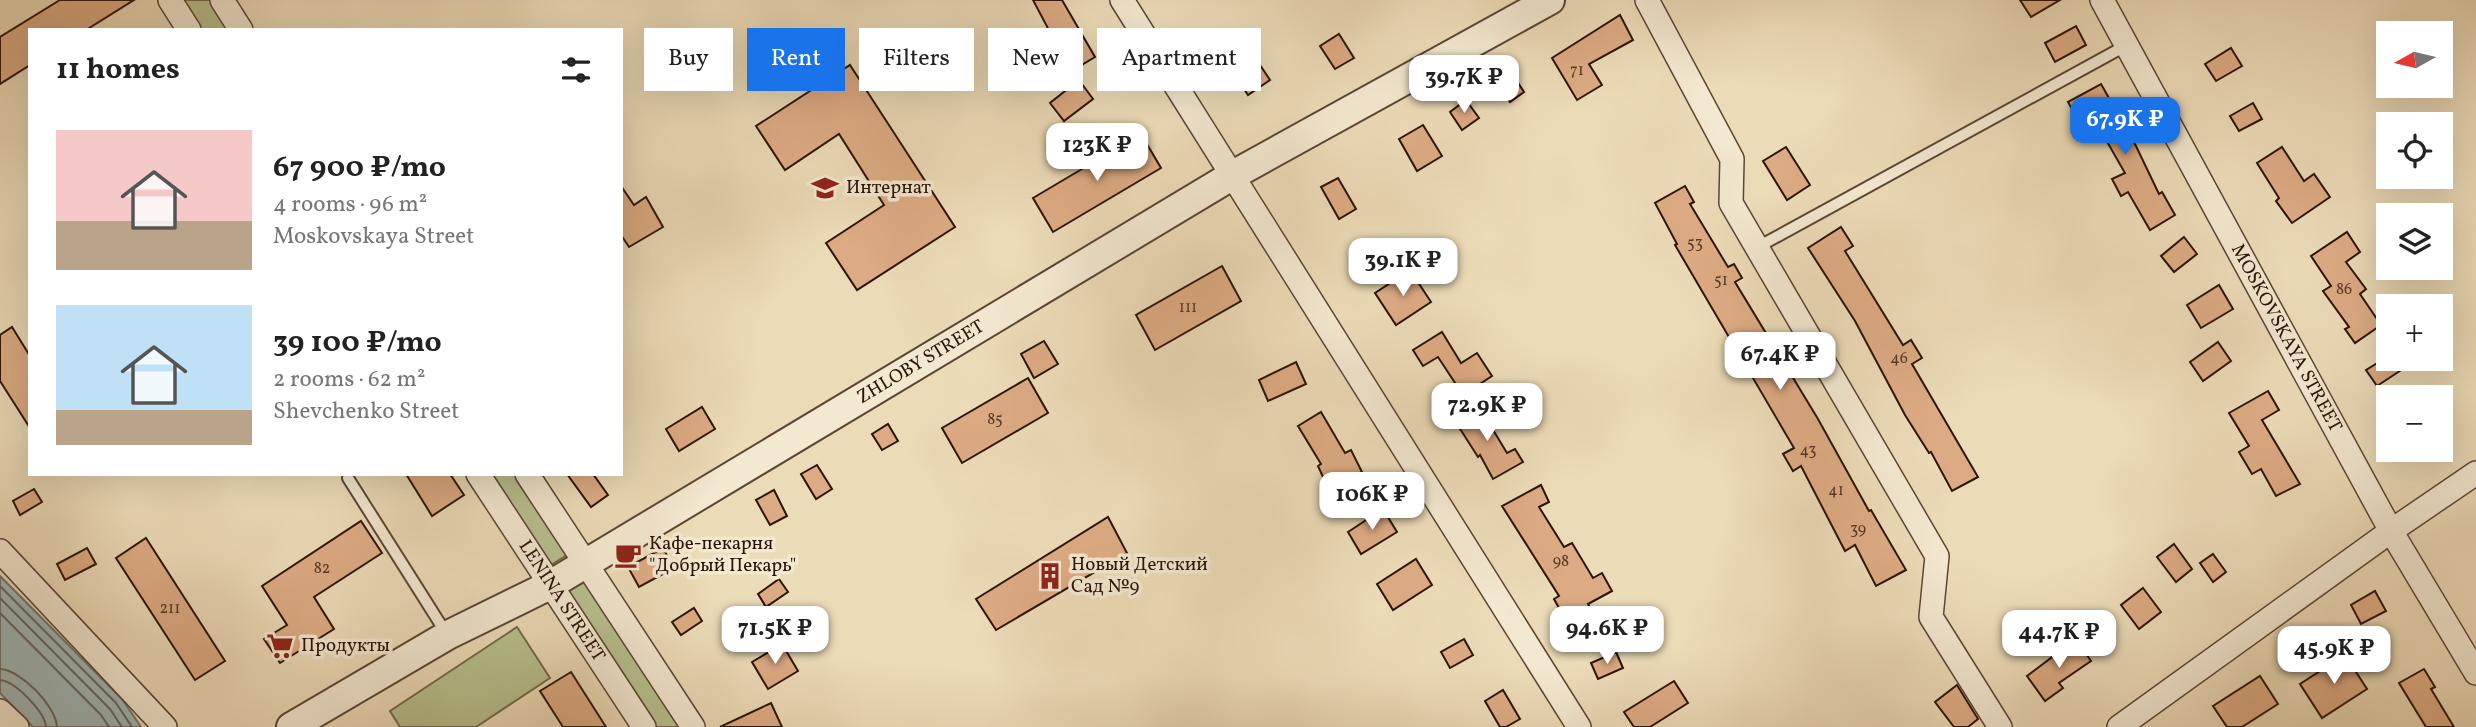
<!DOCTYPE html>
<meta charset="utf-8">
<style>
body{margin:0;font-family:Vollkorn,serif;background:#f2f2f2;color:#222;height:100vh;display:flex;flex-direction:column;font-size:26px;white-space:nowrap}
*{box-sizing:border-box;margin:0}
p{font-size:23px;color:#767676}
.icon{flex:none;width:38px;height:38px;fill:none;stroke:currentColor;stroke-width:2;stroke-linecap:round;stroke-linejoin:round}
.map{position:relative;flex:1;overflow:hidden}
.side{position:absolute;left:28px;top:28px;width:595px;height:448px;display:flex;flex-direction:column;background:#fff;border-radius:0px;box-shadow:0 7px 28px #0002}
.side>*{flex:none}
.guide{position:absolute;left:644px;top:28px;width:665px;height:63px;display:flex;gap:14px}
.needle{width:46px;rotate:262deg}
.tools{position:absolute;left:2376px;top:21px;display:grid;gap:14px}
.tools a{display:grid;place-items:center;width:77px;height:77px;border-radius:0px;background:#fff;box-shadow:0 7px 28px #0002;font-size:35px}
.price{position:absolute;translate:-50% -60px;padding:0 16px;border-radius:14px;background:#fff;color:#222;font-size:23px;line-height:46px;filter:drop-shadow(0 2px 4px #0008)}
.price::after{content:'';position:absolute;left:50%;top:42px;width:21px;height:16px;margin-left:-10px;background:inherit;clip-path:polygon(0 0,100% 0,50% 100%)}
.price.selected{background:#1a73e8;color:#fff}
ul{padding:0;list-style:none}
li{display:flex;align-items:center;gap:21px;height:175px;padding:0 28px}
li span{display:grid;place-items:center;flex:none;width:196px;height:140px;border-radius:0px;color:#555}
li>.icon{margin-inline-start:auto}
span .icon{width:84px;height:84px;fill:#fffc;stroke-width:1}
li b{font-size:30px}
h2{display:flex;justify-content:space-between;align-items:center;height:84px;padding:0 28px;font-size:30px}
.tag{padding:0 24px;border-radius:0px;background:#fff;box-shadow:0 7px 28px #0002;font-size:24px;line-height:63px}
.tag.selected{background:#1a73e8;color:#fff}
.map>svg:first-child{display:block}
</style>
<div class="map">
<svg width="2476" height="727" viewBox="0 0 2476 727">
<rect width="100%" height="100%" fill="#ecdbb7"/>
<filter id="stains"><feTurbulence type="fractalNoise" baseFrequency=".00286" numOctaves="4"/><feColorMatrix values="0 0 0 0 .2 0 0 0 0 .09 0 0 0 0 .02 0 0 0 .5 -.17"/></filter>
<radialGradient id="worn" r=".72"><stop offset=".6" stop-color="#630" stop-opacity="0"/><stop offset="1" stop-color="#630" stop-opacity=".3"/></radialGradient>
<g fill="#b7c08e" stroke="#716a4b" stroke-width="2">
<polygon points="174,0 221,0 241,30 193,30"/>
<polygon points="481,474 534,474 581,546 543,570"/>
<polygon points="585,552 699,727 647,727 547,577"/>
<polygon points="517,627 550,678 476,727 400,727 390,711"/>
</g>
<polygon fill="#9fb8ba" stroke="#717673" stroke-width="2" points="0,576 122,699 141,727 33,727 0,693"/>
<g fill="none" stroke-linecap="round" stroke-linejoin="round">
<g stroke="#656661" stroke-width="2">
<polyline points="0,586 116,703 132,727"/>
<polyline points="0,598 110,709 122,727"/>
<polyline points="0,613 101,715 109,727"/>
<path d="M0,669c21,1 56,37 57,58"/>
<path d="M0,680c15,1 45,32 46,47"/>
</g>
</g>
<g fill="#ddab83" stroke="#2b1308" stroke-width="2">
<polygon points="60,0 134,0 86,30 30,30 30,65 0,84 0,37"/>
<polygon points="1033,0 1062,0 1095,57 1065,75 1044,38 1051,34"/>
<polygon points="2020,0 2060,0 2031,17"/>
<polygon points="1620,15 1633,40 1589,64 1602,85 1577,100 1552,58"/>
<polygon points="2076,26 2086,45 2055,62 2045,43"/>
<polygon points="1339,34 1354,58 1335,69 1320,46"/>
<polygon points="2231,48 2242,66 2216,81 2205,64"/>
<polygon points="1258,62 1270,80 1248,95 1236,77"/>
<polygon points="850,65 955,227 857,290 826,243 884,205 839,134 785,170 756,126"/>
<polygon points="1511,72 1524,92 1510,102 1497,82"/>
<polygon points="1079,80 1093,99 1064,121 1050,103"/>
<polygon points="2101,84 2135,144 2159,194 2162,192 2175,215 2150,230 2128,192 2121,196 2112,179 2125,173 2090,112 2078,120 2068,102"/>
<polygon points="1466,100 1479,118 1462,130 1450,112"/>
<polygon points="2253,103 2262,119 2239,131 2230,116"/>
<polygon points="1423,125 1442,156 1417,171 1399,139"/>
<polygon points="1141,134 1161,168 1053,232 1033,198"/>
<polygon points="1786,147 1810,185 1787,200 1763,161"/>
<polygon points="2282,147 2304,181 2314,174 2330,197 2292,223 2276,201 2279,198 2257,163"/>
<polygon points="1338,178 1356,209 1339,219 1321,187"/>
<polygon points="621,186 634,205 646,197 663,227 629,247 621,235"/>
<polygon points="1685,186 1694,202 1690,204 1728,267 1734,264 1742,278 1735,282 1818,419 1869,511 1871,510 1906,570 1876,586 1855,545 1845,551 1801,466 1793,471 1783,454 1794,448 1675,245 1677,244 1655,203"/>
<polygon points="1841,227 1853,246 1845,251 1903,345 1911,340 1922,358 1912,364 1978,477 1952,491 1931,452 1929,453 1905,415 1855,321 1808,248"/>
<polygon points="2347,232 2360,252 2346,262 2366,289 2360,294 2381,325 2355,343 2345,329 2349,327 2323,291 2331,286 2311,256"/>
<polygon points="2184,237 2197,254 2174,272 2161,256"/>
<polygon points="1222,266 1241,301 1155,350 1136,315"/>
<polygon points="1410,270 1431,302 1396,325 1375,293"/>
<polygon points="2219,285 2233,309 2201,328 2187,305"/>
<polygon points="12,327 30,356 30,428 0,381 0,335"/>
<polygon points="1442,332 1461,363 1477,353 1492,376 1463,395 1438,357 1423,366 1413,350"/>
<polygon points="1044,341 1058,364 1034,378 1021,354"/>
<polygon points="2218,342 2231,361 2203,381 2190,362"/>
<polygon points="2384,359 2418,359 2377,386 2366,370"/>
<polygon points="1296,362 1306,384 1268,401 1259,380"/>
<polygon points="1028,378 1048,413 962,463 942,428"/>
<polygon points="2268,391 2279,410 2262,420 2300,484 2276,496 2261,469 2252,474 2239,452 2249,446 2229,413"/>
<polygon points="1478,405 1507,453 1515,449 1523,462 1493,479 1480,455 1478,457 1455,421"/>
<polygon points="702,407 715,429 679,451 666,429"/>
<polygon points="1321,412 1345,453 1351,450 1362,472 1328,488 1318,466 1321,464 1298,426"/>
<polygon points="888,424 898,441 882,450 872,434"/>
<polygon points="817,465 832,489 816,499 801,474"/>
<polygon points="406,474 450,474 464,495 432,516"/>
<polygon points="567,474 593,474 608,495 591,507"/>
<polygon points="1541,485 1549,502 1539,507 1564,547 1572,543 1593,578 1602,573 1612,591 1588,604 1599,624 1575,637 1554,599 1559,596 1502,506"/>
<polygon points="34,489 42,502 20,515 13,501"/>
<polygon points="774,490 787,516 770,525 756,500"/>
<polygon points="1383,509 1397,532 1361,554 1348,532"/>
<polygon points="1108,517 1127,553 996,630 976,599"/>
<polygon points="361,521 382,553 314,597 334,629 280,663 264,639 287,625 262,586"/>
<polygon points="146,538 225,661 195,680 116,558"/>
<polygon points="2174,544 2192,569 2176,582 2157,557"/>
<polygon points="87,548 96,564 65,580 57,564"/>
<polygon points="663,548 674,568 639,587 628,567"/>
<polygon points="2213,554 2226,572 2213,582 2200,563"/>
<polygon points="1416,559 1432,585 1393,610 1377,584"/>
<polygon points="779,579 788,592 766,607 758,594"/>
<polygon points="2143,588 2161,612 2139,629 2121,605"/>
<polygon points="2375,591 2386,611 2361,624 2351,605"/>
<polygon points="694,608 702,621 681,635 672,622"/>
<polygon points="1464,639 1473,655 1450,668 1441,652"/>
<polygon points="2076,639 2091,661 2059,683 2063,688 2045,701 2027,676"/>
<polygon points="782,644 798,671 768,689 752,662"/>
<polygon points="1616,652 1623,668 1598,679 1591,663"/>
<polygon points="2345,655 2367,689 2322,718 2300,684"/>
<polygon points="2424,669 2435,687 2431,689 2454,727 2426,727 2399,683"/>
<polygon points="571,672 606,727 563,727 540,691"/>
<polygon points="2260,676 2278,704 2242,727 2227,727 2213,706"/>
<polygon points="1674,681 1688,703 1650,727 1634,727 1624,712"/>
<polygon points="1957,685 1978,719 1968,727 1954,727 1935,702"/>
<polygon points="1503,690 1520,719 1506,727 1500,727 1485,701"/>
<polygon points="771,703 782,727 720,727"/>
</g>
<g fill="none" stroke-linecap="round" stroke-linejoin="round">
<defs>
<g id="service">
<polyline points="1756,248 2127,45"/>
<polyline points="348,478 446,633"/>
</g>
<g id="minor">
<polyline points="170,0 189,30"/>
<polyline points="222,0 241,30"/>
<polyline points="1122,0 1579,727"/>
<polyline points="1647,0 1732,159 1731,203 1937,556 1931,617 2000,727"/>
<path id="s1" d="M2102,0l289,531 85,142"/>
<path id="s2" d="M478,474l166,253"/>
<polyline points="527,474 693,727"/>
<polyline points="0,551 165,727"/>
<polyline points="0,711 17,727"/>
<polyline points="2119,727 2391,531 2476,473"/>
</g>
<g id="tertiary">
<path id="s3" d="M291,727l157,-92 102,-50 683,-410 317,-175"/>
</g>
</defs>
<use href="#service" stroke="#5b4534" stroke-width="14"/>
<use href="#minor" stroke="#5b4534" stroke-width="26"/>
<use href="#tertiary" stroke="#5b4534" stroke-width="32"/>
<use href="#service" stroke="#f3e8d0" stroke-width="10"/>
<use href="#minor" stroke="#f3e8d0" stroke-width="23"/>
<use href="#tertiary" stroke="#f3e8d0" stroke-width="28"/>
</g>
<defs>
<symbol id="school-bare" viewBox="-9 -9 18 18"><path d="M0-5L7-2L0 1L-7-2ZM-4 1L0 2.5L4 1V4Q0 6-4 4Z" fill="#8f2418" stroke="#f3e8d0" stroke-width="2.5" paint-order="stroke"/></symbol>
<symbol id="cafe-bare" viewBox="-9 -9 18 18"><path d="M-5.5-4.5H6V0H3Q3 3.5 0 3.5H-2.5Q-5.5 3.5-5.5 0ZM3-3.2v2h1.7v-2ZM-6 4.5H4V6H-6Z" fill="#8f2418" stroke="#f3e8d0" stroke-width="2.5" paint-order="stroke"/></symbol>
<symbol id="building-bare" viewBox="-9 -9 18 18"><path d="M-4-6H4V6H1V3H-1V6H-4ZM-2.5-4.3h1.7v1.8h-1.7ZM.8-4.3h1.7v1.8H.8ZM-2.5-1h1.7V.8h-1.7ZM.8-1h1.7V.8H.8Z" fill="#8f2418" stroke="#f3e8d0" stroke-width="2.5" paint-order="stroke"/></symbol>
<symbol id="supermarket-bare" viewBox="-9 -9 18 18"><path d="M-6-5.5h2.5l.6 2H6L4.5 2H-2.5L-4.4-4H-6ZM-1.5 3.2a1.3 1.3 0 1 0 .1 0ZM3 3.2a1.3 1.3 0 1 0 .1 0Z" fill="#8f2418" stroke="#f3e8d0" stroke-width="2.5" paint-order="stroke"/></symbol>
</defs>
<g fill-rule="evenodd">
<use href="#school-bare" x="806" y="169" width="38" height="38"/>
<use href="#cafe-bare" x="609" y="536" width="38" height="38"/>
<use href="#building-bare" x="1031" y="557" width="38" height="38"/>
<use href="#supermarket-bare" x="261" y="627" width="38" height="38"/>
</g>
<g text-anchor="middle" dominant-baseline="central" stroke-width="7" stroke-linejoin="round" paint-order="stroke">
<g font-size="16" fill="#583927">
<text x="1577" y="71">71</text>
<text x="1695" y="244">53</text>
<text x="1721" y="281">51</text>
<text x="2344" y="290">86</text>
<text x="1188" y="308">111</text>
<text x="1899" y="359">46</text>
<text x="995" y="420">85</text>
<text x="1808" y="451">43</text>
<text x="1836" y="491">41</text>
<text x="1858" y="530">39</text>
<text x="1561" y="562">98</text>
<text x="322" y="569">82</text>
<text x="170" y="609">211</text>
</g>
<g font-size="19" fill="#2b1308" stroke="#f3e8d0" text-anchor="start">
<text x="846" y="188">Интернат</text>
<text x="649" y="544">Кафе-пекарня<tspan x="649" dy="22">"Добрый Пекарь"</tspan></text>
<text x="1071" y="565">Новый Детский<tspan x="1071" dy="22">Сад №9</tspan></text>
<text x="301" y="646">Продукты</text>
</g>
<g font-size="19" fill="#2b1308" stroke="#f3e8d0">
<text stroke="none"><textPath href="#s1" startOffset="385">MOSKOVSKAYA STREET</textPath></text>
<text stroke="none"><textPath href="#s3" startOffset="728">ZHLOBY STREET</textPath></text>
<text stroke="none"><textPath href="#s2" startOffset="152">LENINA STREET</textPath></text>
</g>
</g>
<rect width="100%" height="100%" filter="url(#stains)"/>
<rect width="100%" height="100%" fill="url(#worn)"/>
</svg>
<div class="tools">
<a><svg class="needle" viewBox="-14 -14 28 28"><path d="M0-13l5 13h-10z" fill="#e53935"/><path d="M0 13l5-13h-10z" fill="#767676"/></svg></a>
<a><svg class="icon" aria-label="locate" viewBox="0 0 24 24"><circle cx="12" cy="12" r="6"/><path d="M12 2v4M12 18v4M2 12h4M18 12h4"/></svg></a>
<a><svg class="icon" aria-label="layers" viewBox="0 0 24 24"><path d="M12 4l9 5-9 5-9-5zM3 14l9 5 9-5"/></svg></a>
<a>+</a>
<a>−</a>
</div>
<b class="price" style="left:1464px;top:115px">39.7K ₽</b>
<b class="price selected" style="left:2125px;top:157px">67.9K ₽</b>
<b class="price" style="left:1097px;top:183px">123K ₽</b>
<b class="price" style="left:1403px;top:298px">39.1K ₽</b>
<b class="price" style="left:1780px;top:392px">67.4K ₽</b>
<b class="price" style="left:1487px;top:443px">72.9K ₽</b>
<b class="price" style="left:1372px;top:532px">106K ₽</b>
<b class="price" style="left:775px;top:666px">71.5K ₽</b>
<b class="price" style="left:1607px;top:666px">94.6K ₽</b>
<b class="price" style="left:2059px;top:670px">44.7K ₽</b>
<b class="price" style="left:2334px;top:686px">45.9K ₽</b>
<div class="guide">
<a class="tag">Buy</a>
<a class="tag selected">Rent</a>
<a class="tag">Filters</a>
<a class="tag">New</a>
<a class="tag">Apartment</a>
</div>
<section class="side">
<h2>11 homes<svg class="icon" aria-label="filters" viewBox="0 0 24 24"><path d="M4 7h16M4 17h16"/><circle cx="9" cy="7" r="2"/><circle cx="15" cy="17" r="2"/></svg></h2>
<ul>
<li><span style="background:linear-gradient(#f6c9c9 65%,#b9a48a 0)"><svg class="icon" aria-label="home" viewBox="0 0 24 24"><path d="M3 11l9-7 9 7M6 9v11h12V9"/></svg></span><div><b>67 900 ₽/mo</b><p>4 rooms · 96 m²</p><p>Moskovskaya Street</p></div></li>
<li><span style="background:linear-gradient(#bfe0f5 75%,#b9a48a 0)"><svg class="icon" aria-label="home" viewBox="0 0 24 24"><path d="M3 11l9-7 9 7M6 9v11h12V9"/></svg></span><div><b>39 100 ₽/mo</b><p>2 rooms · 62 m²</p><p>Shevchenko Street</p></div></li>
</ul>
</section>
</div>
